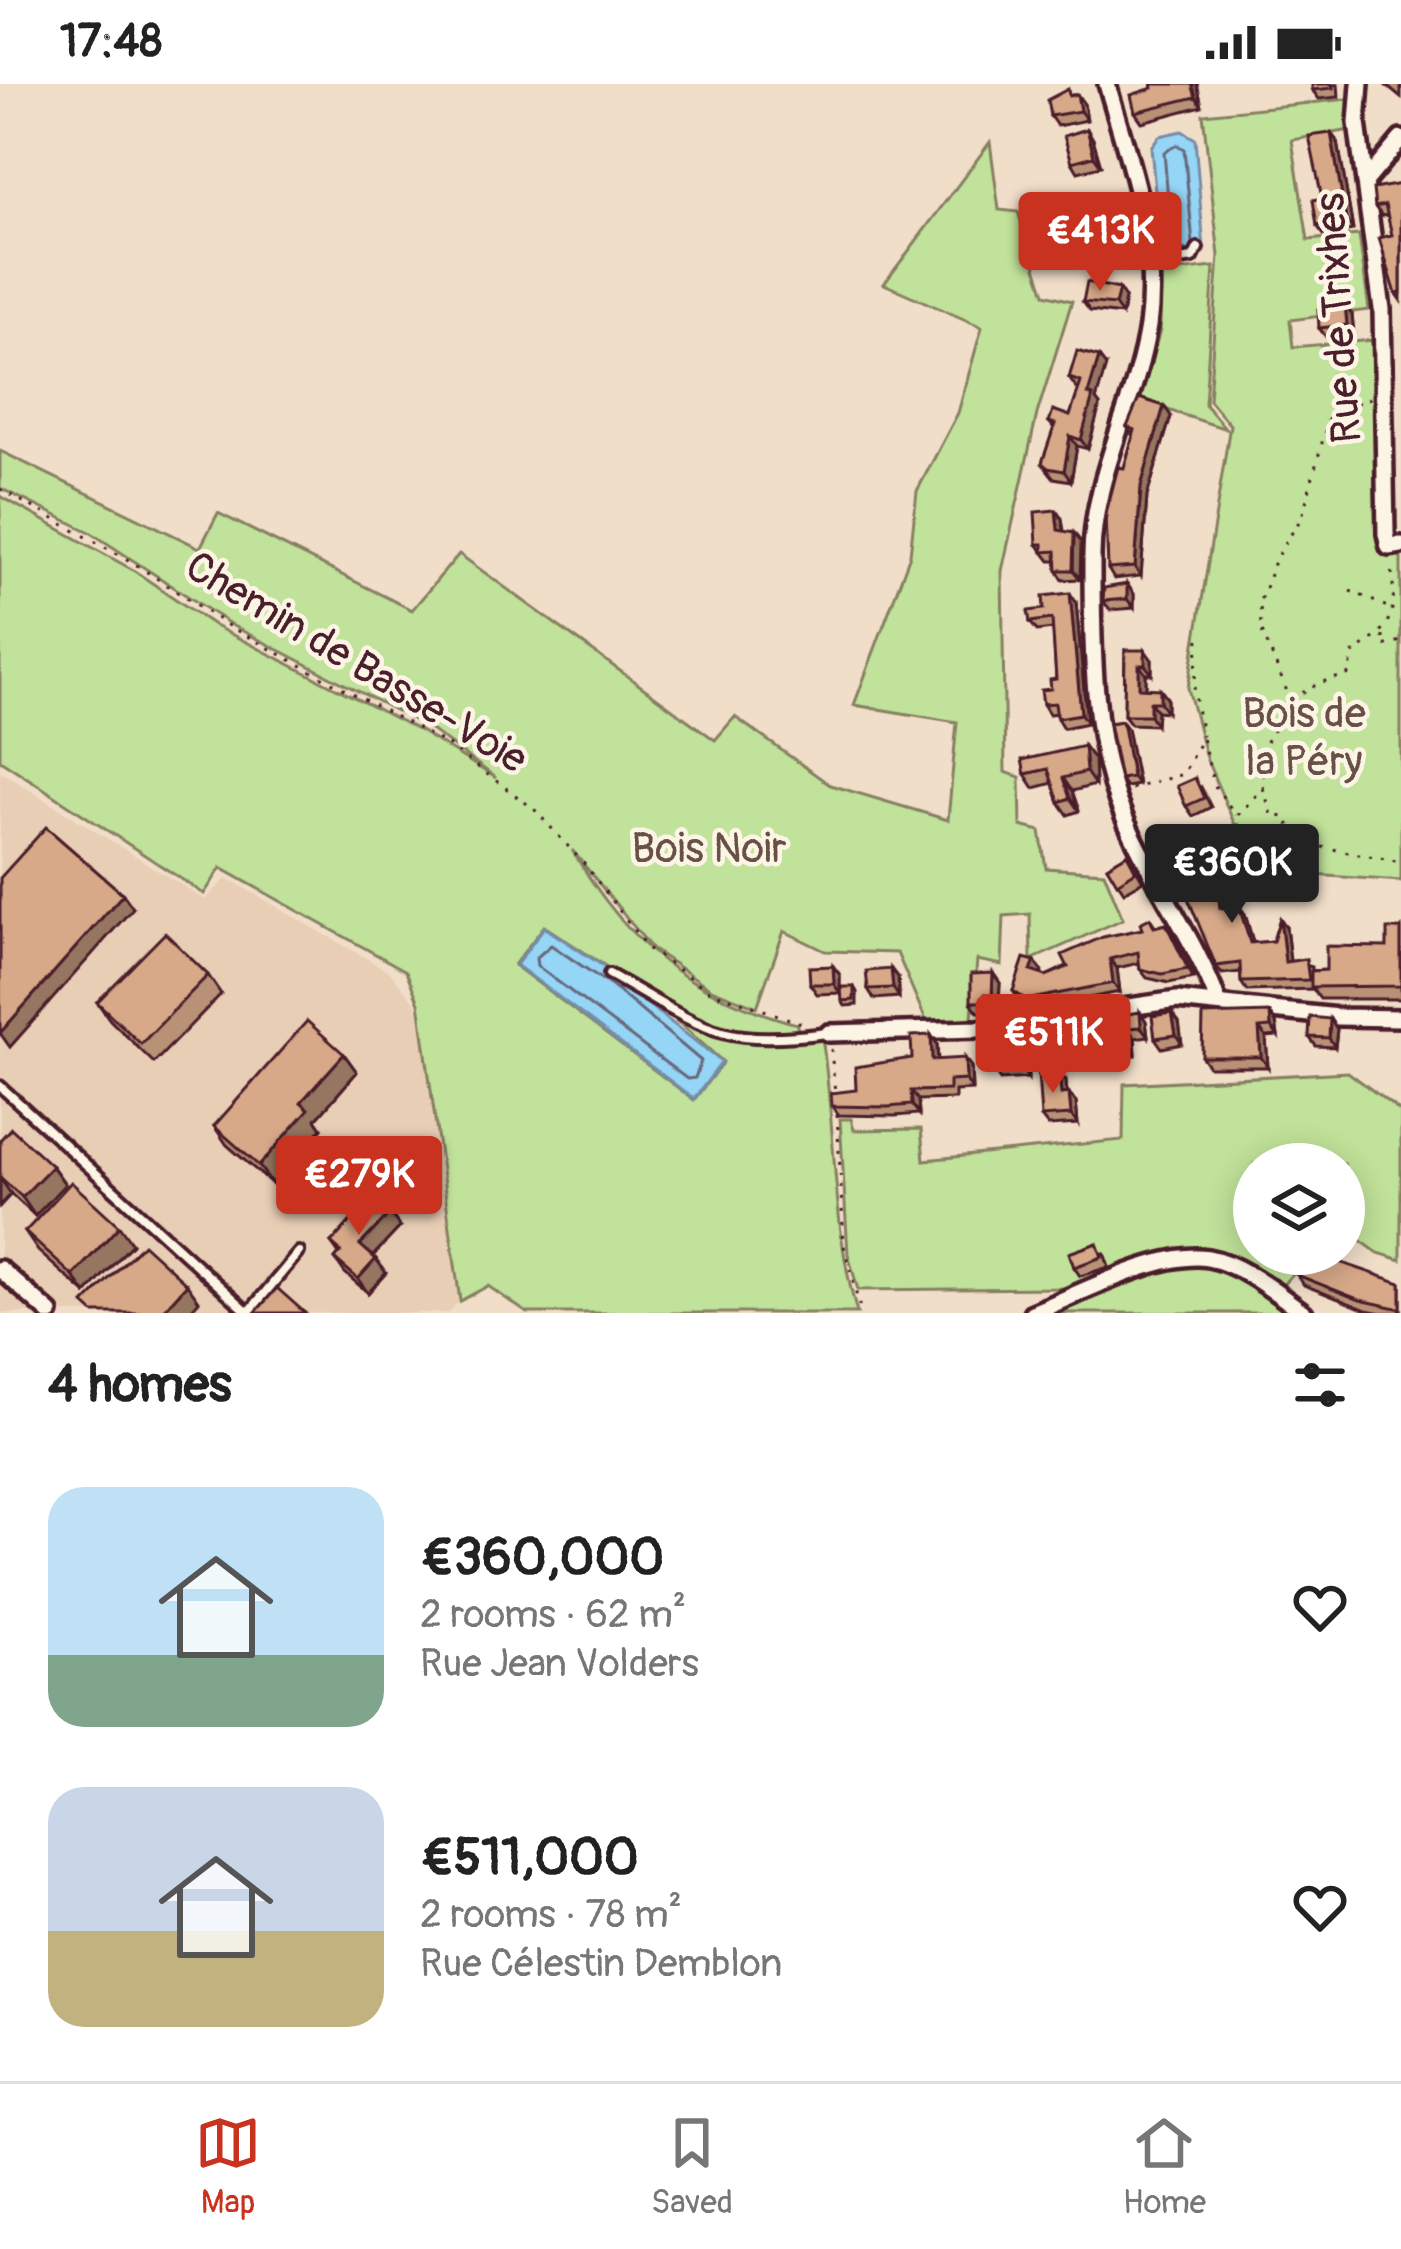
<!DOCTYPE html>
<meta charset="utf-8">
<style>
body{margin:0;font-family:Pangolin,sans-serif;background:#f6f6f6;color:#222;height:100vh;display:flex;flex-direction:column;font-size:45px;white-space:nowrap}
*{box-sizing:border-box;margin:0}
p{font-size:39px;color:#767676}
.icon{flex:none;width:66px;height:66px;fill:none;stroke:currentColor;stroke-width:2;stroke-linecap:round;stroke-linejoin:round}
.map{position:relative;height:1229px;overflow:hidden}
.sheet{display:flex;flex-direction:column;background:#fff;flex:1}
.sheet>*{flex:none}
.fabs{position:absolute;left:1233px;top:1059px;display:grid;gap:24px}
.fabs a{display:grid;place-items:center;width:132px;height:132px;border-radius:50%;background:#fff;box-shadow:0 6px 30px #0003;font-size:60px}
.price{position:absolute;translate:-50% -102px;padding:0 27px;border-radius:12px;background:#c8321e;color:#fff;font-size:39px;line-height:78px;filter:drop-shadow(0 3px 6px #0008)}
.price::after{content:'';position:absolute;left:50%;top:72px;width:36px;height:27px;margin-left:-18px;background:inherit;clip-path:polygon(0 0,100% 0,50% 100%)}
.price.current{background:#222;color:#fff}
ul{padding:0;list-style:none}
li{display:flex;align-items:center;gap:36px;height:300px;padding:0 48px}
li span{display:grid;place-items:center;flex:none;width:336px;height:240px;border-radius:36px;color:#555}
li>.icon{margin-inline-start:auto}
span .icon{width:144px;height:144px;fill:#fffc;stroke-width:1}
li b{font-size:51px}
h2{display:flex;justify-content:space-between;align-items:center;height:144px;padding:0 48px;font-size:51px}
.status{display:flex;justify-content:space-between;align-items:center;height:84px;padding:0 60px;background:#fff;direction:ltr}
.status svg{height:33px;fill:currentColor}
.tabs{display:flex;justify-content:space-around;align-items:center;height:168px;border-top:3px solid #e0e0e0;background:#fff;font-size:33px;color:#767676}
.tabs a{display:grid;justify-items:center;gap:6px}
.tabs .current{color:#c8321e}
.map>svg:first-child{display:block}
</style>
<div class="status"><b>17:48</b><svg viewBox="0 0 49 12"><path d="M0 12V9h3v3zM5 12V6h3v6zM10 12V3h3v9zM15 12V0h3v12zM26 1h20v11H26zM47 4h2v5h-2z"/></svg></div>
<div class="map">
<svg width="1401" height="1229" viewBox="0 0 1401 1229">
<rect width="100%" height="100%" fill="#f1dec9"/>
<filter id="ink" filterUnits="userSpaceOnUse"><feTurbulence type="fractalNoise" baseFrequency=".00833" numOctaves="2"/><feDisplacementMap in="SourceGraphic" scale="24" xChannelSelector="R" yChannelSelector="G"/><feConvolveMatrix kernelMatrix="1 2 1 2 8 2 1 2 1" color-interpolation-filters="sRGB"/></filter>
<g filter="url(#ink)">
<polygon fill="#e9ceb6" points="0,687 205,816 227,794 390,888 416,920 430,989 459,1217 449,1229 0,1229"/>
<g fill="#c1e29a" stroke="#868062" stroke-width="3" fill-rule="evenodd">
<polygon points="1348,15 1351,46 1292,56 1308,156 1359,151 1369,226 1290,236 1293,263 1375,256 1378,463 1401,471 1401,797 1313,791 1282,765 1259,764 1234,739 1206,674 1188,604 1230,341 1209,316 1219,172 1203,30"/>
<path d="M990,58l9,68 19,2 27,82 27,7 -35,113 -35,157 3,201 15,5 1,49 19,5 6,37 58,4 19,47 -92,41 -1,-46 -26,2 -2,49 -25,-5 -5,58 -45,5 -30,-70 -72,-2 -41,-20 -27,76 -46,-18 -59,-40 -80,-99c58,98 116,144 225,174l1,17 24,-4c14,92 10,188 35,276h-330l-39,-27 -28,15 -41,-298 -13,-32 -185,-103 -17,26 -204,-134v-264l133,74 82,56 205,105 76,47 -69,-51 -194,-101 -143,-94 -90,-44v-37l200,97 18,-35 194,97 47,-56 256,186 20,-23 95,68 118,35 9,-98 -103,-17 56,-150 7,-64 41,-78 24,-86 -98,-43zM544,842l98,64 81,72 -29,38 -180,-135z"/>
<polygon points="1214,183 1205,320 1226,345 1140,317 1160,246 1161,189"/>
<polygon points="1348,988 1401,1028 1401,1176 1378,1169 1344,1145 1344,1080 1254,1080 1254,1170 1311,1170 1278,1206 1217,1171 1191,1164 1159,1170 1065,1204 858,1206 848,1170 840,1035 851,1035 854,1046 921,1045 924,1076 1123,1056 1124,1000"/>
<polygon points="1208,1178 1260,1202 1298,1229 1047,1229 1178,1179"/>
</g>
<g fill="#95d5f6" stroke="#778ca5" stroke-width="3">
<polygon points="1182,47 1195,55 1204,165 1195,179 1162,184 1151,63 1159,52"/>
<polygon points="544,843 626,897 627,904 722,978 694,1015 516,881"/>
</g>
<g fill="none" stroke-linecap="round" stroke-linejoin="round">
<g stroke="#68687c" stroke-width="3">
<polyline points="1189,167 1172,164 1164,68 1177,61 1184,65 1193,160"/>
<polygon points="551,861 613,903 701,977 695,994 687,995 537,882 536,874"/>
</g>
<defs>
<g id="service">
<polyline points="1148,181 1193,174 1198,164"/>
<path d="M609,890c94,53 106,73 218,59"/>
<polyline points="0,1002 248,1228"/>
<polyline points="249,1228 299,1168"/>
</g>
<g id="minor">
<path d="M1107,0c22,76 53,161 41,242 -12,78 -55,148 -56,229 0,82 -1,187 32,262 28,65 71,121 95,187"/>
<polyline points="1360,0 1357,39 1382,225 1386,450 1389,463 1401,461"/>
<polyline points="1365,98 1401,55"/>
<polyline points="829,949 978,945 1177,916 1338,933 1401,934"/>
<polyline points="0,1185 50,1229"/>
<path d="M1032,1229c46,-18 129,-63 176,-55 34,6 68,35 96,55"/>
</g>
</defs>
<use href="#service" stroke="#4a1f2b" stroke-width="16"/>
<use href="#minor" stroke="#4a1f2b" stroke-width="24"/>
<g stroke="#4a1f2b" stroke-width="3" stroke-dasharray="3 9" stroke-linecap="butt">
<polyline points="1370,314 1330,329 1302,433 1277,472 1260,517 1261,545 1291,617 1262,664 1263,704 1237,732 1238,744 1251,760 1317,762 1401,778"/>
<polyline points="0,405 132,478 230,543 448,661 534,725 587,783 648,865 710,907 801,939"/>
<polyline points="1350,507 1392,525"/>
<polyline points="1383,552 1383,562 1401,557"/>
<polyline points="1199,555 1194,606 1202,652"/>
<path d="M1292,615l27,-16 31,-9 2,-20c42,-27 45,-41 39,-90"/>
<polyline points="1263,704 1272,731 1284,733 1294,748 1315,761"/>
<polyline points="1131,705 1183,690 1202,654 1214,701 1236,731"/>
<polyline points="831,965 835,1009"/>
<polyline points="837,1030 844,1162 861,1229"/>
</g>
<use href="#service" stroke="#fcf5e5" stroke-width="8"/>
<use href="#minor" stroke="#fcf5e5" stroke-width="15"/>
</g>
<g fill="#b99176" stroke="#4a1f2b" stroke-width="3">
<polygon points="1152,0 1197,0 1202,22 1142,38 1135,28 1153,4"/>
<polygon points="1338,0 1339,13 1319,15 1312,6"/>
<polygon points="1384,0 1401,0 1401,14"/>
<polygon points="1072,11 1084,20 1087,36 1057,42 1050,32"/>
<polygon points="1087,45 1093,55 1101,82 1078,88 1072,78"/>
<polygon points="1338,58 1353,146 1324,151 1317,142"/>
<polygon points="1401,100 1401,217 1396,210 1392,151 1388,131 1382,132 1375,123"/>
<polygon points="1109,120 1113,138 1103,145 1084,144 1077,135"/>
<polygon points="1125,214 1122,231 1090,227 1083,218"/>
<polygon points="1352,230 1354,251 1326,253 1319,244"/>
<polygon points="1106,282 1096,316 1100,321 1088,365 1077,362 1071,397 1054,394 1042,379 1054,344 1049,338 1070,332 1079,305 1076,304 1069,294"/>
<polygon points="1164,322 1171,332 1147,412 1141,492 1114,495 1108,485 1124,384 1133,352 1127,343"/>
<polygon points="1062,435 1064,447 1081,458 1080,495 1063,496 1057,486 1057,477 1050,477 1037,460"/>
<polygon points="1127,500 1134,510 1134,524 1110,526 1103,517"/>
<polygon points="1076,518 1087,639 1063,644 1057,634 1056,629 1049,630 1043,620 1056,595 1053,545 1037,547 1030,538"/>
<polygon points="1125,566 1152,576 1152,590 1146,590 1146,604 1167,614 1167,628 1157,627 1156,641 1131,640 1124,631"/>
<polygon points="1127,644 1138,701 1126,703 1120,695"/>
<polygon points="1094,675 1095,701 1072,707 1079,727 1068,731 1059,718 1053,699 1034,704 1025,690"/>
<polygon points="1201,703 1211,723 1193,732 1186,722"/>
<polygon points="1127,770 1143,797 1124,808 1107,782"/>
<polygon points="1219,770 1225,823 1239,822 1245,830 1253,859 1273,857 1280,834 1286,843 1290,877 1312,883 1312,887 1326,886 1387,863 1401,845 1401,915 1320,915 1313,905 1247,907 1241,898 1241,888 1222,890 1216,882"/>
<polygon points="1150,834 1156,843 1172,850 1194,894 1169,899 1147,894 1140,885 1139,879 1117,884 1120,908 1032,925 1019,916 1013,907 1042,887 1040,890 1046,892 1142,845"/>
<polygon points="833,882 840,891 840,909 817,910 810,900"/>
<polygon points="993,889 1000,899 999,921 992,919 992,928 978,928 971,918"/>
<polygon points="208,891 221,910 154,979 110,936 97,918"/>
<polygon points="898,894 899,913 874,915 868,905"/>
<polygon points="854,903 857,908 857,921 845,922 842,917"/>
<polygon points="1140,928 1146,937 1148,952 1135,954 1136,971 1123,972 1116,963 1074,978 1067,969"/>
<polygon points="1172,929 1179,938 1182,960 1162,964 1155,954"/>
<polygon points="1270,929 1276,939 1278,952 1266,953 1268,983 1209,983 1202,973"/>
<polygon points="1330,935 1337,945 1335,963 1316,962 1309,953"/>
<polygon points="931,951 937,960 938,976 971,983 972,1006 955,1007 955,1015 918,1016 919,1030 895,1032 839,1031 832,1022 856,1006 912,974"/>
<polygon points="1027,971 1028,994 1000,996 994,987"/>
<polygon points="357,988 316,1035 322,1044 272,1100 227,1061 214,1042"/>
<polygon points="1066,997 1067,1009 1076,1018 1078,1040 1048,1042 1041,1033"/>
<polygon points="0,1056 52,1082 65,1100 35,1132 11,1110 0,1122"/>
<polygon points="390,1129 400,1143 373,1172 386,1189 368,1209 345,1189 335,1175 339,1170 331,1159"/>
<polygon points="119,1142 132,1160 86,1210 38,1167 25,1148"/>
<polygon points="1104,1169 1109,1183 1080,1192 1074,1183"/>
<polygon points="1297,1191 1401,1199 1401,1229 1382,1229 1366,1226 1304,1201"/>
</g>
<g fill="#967660" stroke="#4a1f2b" stroke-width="3">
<polygon points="1192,0 1197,0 1202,22 1196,13"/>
<polygon points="1077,10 1084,20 1087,36 1080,27"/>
<polygon points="1087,45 1093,55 1101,82 1094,72"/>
<polygon points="1331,49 1338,58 1353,146 1346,136"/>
<polygon points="1102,111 1109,120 1113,138 1106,129"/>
<polygon points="1119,205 1125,214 1122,231 1115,221"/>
<polygon points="1345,221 1352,230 1354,251 1347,241"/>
<polygon points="1099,273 1106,282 1096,316 1100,321 1088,365 1081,356 1088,310"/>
<polygon points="1164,322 1171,332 1147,412 1141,492 1135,483 1141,402"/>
<polygon points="1070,352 1077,362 1071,397 1064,387"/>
<polygon points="1056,426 1062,435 1064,456 1058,446"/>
<polygon points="1074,449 1081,458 1080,495 1073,486"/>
<polygon points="1127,500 1134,510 1134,524 1127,515"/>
<polygon points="1070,509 1076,518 1087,639 1081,630"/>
<polygon points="1145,566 1152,576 1152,590 1145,581"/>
<polygon points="1139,581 1146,590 1146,614 1139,604"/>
<polygon points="1160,605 1167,614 1167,628 1160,618"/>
<polygon points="1150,618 1157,627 1156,641 1150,631"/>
<polygon points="1122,637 1127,644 1138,701 1132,693"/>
<polygon points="1084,662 1094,675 1095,701 1086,688"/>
<polygon points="1063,694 1072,707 1079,727 1070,714"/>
<polygon points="1213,762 1219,770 1226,832 1220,824"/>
<polygon points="123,810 133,824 10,963 0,949"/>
<polygon points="1239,822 1245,830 1256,868 1250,859"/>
<polygon points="1280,834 1286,843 1291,886 1285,878"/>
<polygon points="1166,840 1172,850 1194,894 1188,885"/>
<polygon points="1110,875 1117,884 1120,908 1113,899"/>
<polygon points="1035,877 1042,887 1038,897 1031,887"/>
<polygon points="833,882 840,891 840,909 834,900"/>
<polygon points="891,885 898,894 899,913 893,904"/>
<polygon points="993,889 1000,899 999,921 992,912"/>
<polygon points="985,910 992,919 992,928 985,918"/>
<polygon points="1140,928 1146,937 1148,952 1141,943"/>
<polygon points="1172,929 1179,938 1182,960 1176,951"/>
<polygon points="1270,929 1276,939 1278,952 1271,943"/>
<polygon points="1330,935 1337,945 1335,963 1329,954"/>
<polygon points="1128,944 1135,954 1136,971 1130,961"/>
<polygon points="1259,944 1266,953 1268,983 1261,973"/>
<polygon points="931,951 937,960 938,985 932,976"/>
<polygon points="1020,962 1027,971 1028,994 1022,985"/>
<polygon points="344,970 357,988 316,1035 322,1044 272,1100 259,1082 301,1018"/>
<polygon points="965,974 971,983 972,1006 966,996"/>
<polygon points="1059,988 1066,997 1067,1019 1061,1010"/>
<polygon points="911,1007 918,1016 919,1030 912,1021"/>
<polygon points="1069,1009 1076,1018 1078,1040 1071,1031"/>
<polygon points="52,1082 65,1100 35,1132 22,1113"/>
<polygon points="0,1094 11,1110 0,1122"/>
<polygon points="390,1129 400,1143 370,1175 360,1161"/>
<polygon points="119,1142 132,1160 86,1210 73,1192"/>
<polygon points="376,1175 386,1189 368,1209 358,1195"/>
<polygon points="187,1200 199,1217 188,1229 161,1229"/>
</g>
<g fill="#d7a989" stroke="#4a1f2b" stroke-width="3">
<polygon points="1152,0 1192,0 1196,13 1135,28 1131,11 1153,4"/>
<polygon points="1312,0 1332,0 1333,4 1312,6"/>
<polygon points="1068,5 1069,12 1077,10 1080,27 1050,32 1047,16"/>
<polygon points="1087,45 1094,72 1072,78 1064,52"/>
<polygon points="1331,49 1346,136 1317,142 1313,116 1322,114 1309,52"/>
<polygon points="1401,100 1401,209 1396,210 1379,154 1392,151 1385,121 1375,123 1373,105"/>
<polygon points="1102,111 1106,129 1096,135 1077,135 1074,117"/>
<polygon points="1087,198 1119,205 1115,221 1083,218"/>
<polygon points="1345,221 1347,241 1319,244 1318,226"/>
<polygon points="1077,267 1099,273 1088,310 1093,312 1081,356 1070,352 1064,387 1048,384 1042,379 1055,340 1049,338 1053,326 1070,332 1081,298 1069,294"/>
<polygon points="1139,314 1164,322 1141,402 1135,483 1108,485 1106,429 1118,383 1124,384 1135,346 1127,343"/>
<polygon points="1056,426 1058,446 1074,449 1073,486 1057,486 1056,467 1043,468 1043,460 1037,460 1035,428"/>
<polygon points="1127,500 1127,515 1103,517 1104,504"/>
<polygon points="1070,509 1081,630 1057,634 1055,619 1043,620 1041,606 1051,605 1050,596 1056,595 1052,535 1030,538 1028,527 1044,525 1043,512"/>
<polygon points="1125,566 1145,566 1145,581 1139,581 1139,604 1160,605 1160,618 1150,618 1150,631 1124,631"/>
<polygon points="1122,637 1132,693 1120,695 1109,639"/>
<polygon points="1084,662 1086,688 1063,694 1070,714 1059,718 1048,685 1025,690 1022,676"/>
<polygon points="1195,694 1204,714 1186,722 1177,702"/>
<polygon points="46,743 123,810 0,949 0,794"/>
<polygon points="1213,762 1220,824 1239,822 1250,859 1273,857 1280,834 1285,878 1306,875 1309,896 1241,898 1240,879 1216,882 1171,773"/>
<polygon points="1127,770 1136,787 1117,799 1107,782"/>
<polygon points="1150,834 1154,843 1166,840 1188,885 1162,890 1140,885 1138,868 1110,875 1113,899 1026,916 1013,907 1024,874 1035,877 1031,887 1046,892 1068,883 1062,871 1103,853 1142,845 1140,839"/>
<polygon points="1387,845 1401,845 1401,902 1311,903 1311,887 1326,886 1326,862 1387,863"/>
<polygon points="165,849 208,891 141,960 97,918"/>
<polygon points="833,882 834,900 810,900 809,883"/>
<polygon points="891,885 893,904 868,905 866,887"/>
<polygon points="993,889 992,912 985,910 985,918 971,918 971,890"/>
<polygon points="841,903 854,903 854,916 842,917"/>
<polygon points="1140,928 1141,943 1128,944 1130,961 1116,963 1115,952 1067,969 1053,942"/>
<polygon points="1172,929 1176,951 1155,954 1152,932"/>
<polygon points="1270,929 1271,943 1259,944 1261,973 1202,973 1203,931"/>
<polygon points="1310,933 1330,935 1329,954 1309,953"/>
<polygon points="307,937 344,970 301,1018 309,1025 259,1082 214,1042"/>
<polygon points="931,951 932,976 965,974 966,996 949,997 949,1006 911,1007 912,1021 888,1023 832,1022 831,1009 856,1006 855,983 912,974 911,952"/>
<polygon points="1020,962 1022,985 994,987 992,964"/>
<polygon points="1059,988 1061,1010 1069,1009 1071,1031 1041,1033 1038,989"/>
<polygon points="11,1044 52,1082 22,1113 0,1093 0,1056"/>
<polygon points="71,1098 119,1142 73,1192 25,1148"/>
<polygon points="372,1113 390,1129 360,1161 376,1175 358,1195 335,1175 341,1168 331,1159"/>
<polygon points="1097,1159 1102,1173 1074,1183 1069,1169"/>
<polygon points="143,1160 187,1200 161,1229 94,1229 84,1220"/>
<polygon points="1308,1170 1316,1170 1401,1199 1401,1225 1360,1216 1297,1191 1304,1173"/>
<polygon points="277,1204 305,1229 255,1229"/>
</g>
</g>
<g text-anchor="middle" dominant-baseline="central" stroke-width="9" stroke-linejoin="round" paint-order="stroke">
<g font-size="42" fill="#4a1f2b" stroke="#fcf5e5">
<text transform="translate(1339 234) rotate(-94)">Rue de Trixhes</text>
<text transform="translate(356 579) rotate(31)">Chemin de Basse-Voie</text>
</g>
<g font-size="42" fill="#685047" stroke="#fcf5e5">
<text x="1304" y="630">Bois de<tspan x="1304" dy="48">la Péry</tspan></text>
<text x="709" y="765">Bois Noir</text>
</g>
</g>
</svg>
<div class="fabs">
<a><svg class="icon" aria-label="layers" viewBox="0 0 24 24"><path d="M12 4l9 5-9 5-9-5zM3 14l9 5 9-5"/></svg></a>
</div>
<b class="price" style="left:1100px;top:210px">€413K</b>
<b class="price current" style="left:1232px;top:842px">€360K</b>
<b class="price" style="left:1053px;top:1012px">€511K</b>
<b class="price" style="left:359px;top:1154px">€279K</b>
</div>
<section class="sheet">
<h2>4 homes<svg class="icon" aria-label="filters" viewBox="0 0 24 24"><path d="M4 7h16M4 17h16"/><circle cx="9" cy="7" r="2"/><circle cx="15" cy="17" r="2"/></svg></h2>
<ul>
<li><span style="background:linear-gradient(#bfe0f5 70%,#7fa58c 0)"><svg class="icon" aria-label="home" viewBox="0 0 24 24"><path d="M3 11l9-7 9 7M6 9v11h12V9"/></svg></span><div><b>€360,000</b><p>2 rooms · 62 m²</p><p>Rue Jean Volders</p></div><svg class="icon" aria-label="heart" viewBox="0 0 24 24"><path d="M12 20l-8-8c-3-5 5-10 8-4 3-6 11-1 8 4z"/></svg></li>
<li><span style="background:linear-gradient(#c9d6e8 60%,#c2b280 0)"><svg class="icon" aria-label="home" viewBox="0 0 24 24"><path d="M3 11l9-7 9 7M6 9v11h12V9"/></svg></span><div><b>€511,000</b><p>2 rooms · 78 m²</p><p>Rue Célestin Demblon</p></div><svg class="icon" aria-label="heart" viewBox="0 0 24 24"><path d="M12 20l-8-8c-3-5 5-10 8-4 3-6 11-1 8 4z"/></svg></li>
</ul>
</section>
<nav class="tabs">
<a class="current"><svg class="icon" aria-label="map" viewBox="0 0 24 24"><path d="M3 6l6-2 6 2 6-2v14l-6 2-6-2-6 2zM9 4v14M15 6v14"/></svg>Map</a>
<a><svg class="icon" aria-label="saved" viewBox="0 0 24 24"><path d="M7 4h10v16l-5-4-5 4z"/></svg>Saved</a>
<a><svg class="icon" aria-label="home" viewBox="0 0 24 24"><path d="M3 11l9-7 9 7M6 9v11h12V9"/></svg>Home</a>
</nav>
